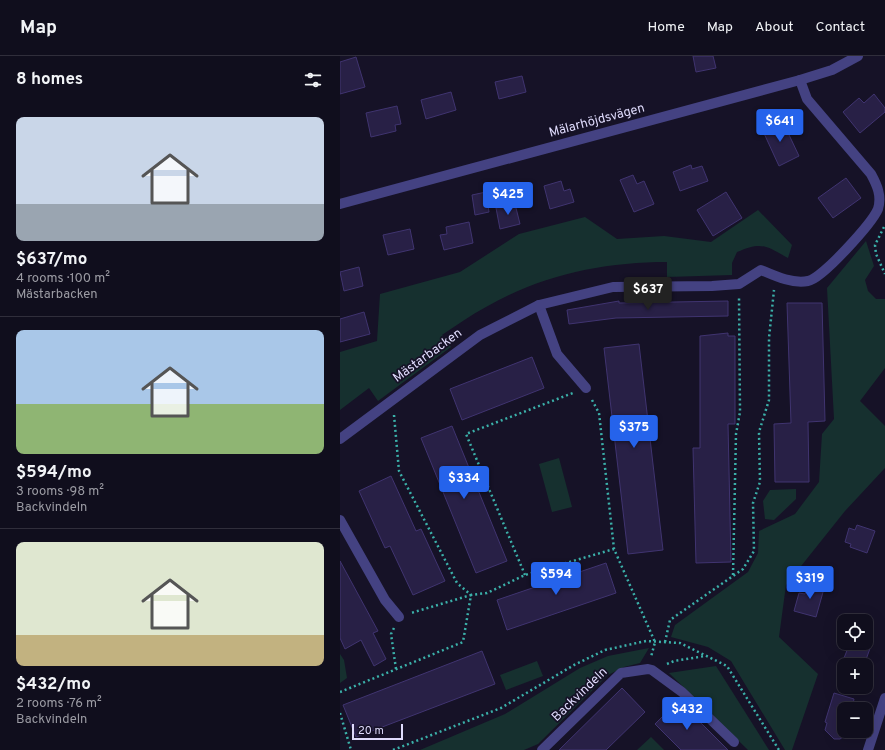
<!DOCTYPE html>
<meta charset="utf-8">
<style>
body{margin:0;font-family:Overpass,sans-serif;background:#1e1c2a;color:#f1f3f6;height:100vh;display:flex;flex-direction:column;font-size:15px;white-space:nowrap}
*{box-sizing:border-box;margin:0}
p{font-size:13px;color:#9c9ca4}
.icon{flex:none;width:22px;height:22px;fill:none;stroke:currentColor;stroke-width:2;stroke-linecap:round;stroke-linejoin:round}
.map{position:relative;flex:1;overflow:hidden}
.details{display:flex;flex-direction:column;background:#100e1d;width:340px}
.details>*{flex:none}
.buttons{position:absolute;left:497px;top:558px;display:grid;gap:8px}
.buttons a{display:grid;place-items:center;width:36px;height:36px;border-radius:8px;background:#100e1d;box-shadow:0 4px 16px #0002,0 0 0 1px #302e3b;font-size:20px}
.scale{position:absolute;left:12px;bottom:10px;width:51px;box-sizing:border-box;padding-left:4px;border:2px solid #dfdbfc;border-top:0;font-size:11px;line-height:14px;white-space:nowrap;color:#dfdbfc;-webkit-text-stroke:3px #161227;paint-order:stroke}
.price{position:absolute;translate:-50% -34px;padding:0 9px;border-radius:4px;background:#2563eb;color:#fff;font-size:13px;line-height:26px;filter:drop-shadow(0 1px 2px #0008)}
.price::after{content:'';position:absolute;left:50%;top:24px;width:12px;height:9px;margin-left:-6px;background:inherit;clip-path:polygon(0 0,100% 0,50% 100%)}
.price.selected{background:#222;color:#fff}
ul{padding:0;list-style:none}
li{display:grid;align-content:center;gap:8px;height:212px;padding:0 16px}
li+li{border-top:1px solid #302e3b}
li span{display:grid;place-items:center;height:124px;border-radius:8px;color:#555}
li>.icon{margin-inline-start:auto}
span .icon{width:72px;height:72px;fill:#fffc;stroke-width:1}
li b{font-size:17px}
h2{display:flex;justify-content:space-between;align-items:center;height:48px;padding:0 16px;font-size:17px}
header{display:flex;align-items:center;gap:24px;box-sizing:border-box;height:56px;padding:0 20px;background:#100e1d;border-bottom:1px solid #302e3b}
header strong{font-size:19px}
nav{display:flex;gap:22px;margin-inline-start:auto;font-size:14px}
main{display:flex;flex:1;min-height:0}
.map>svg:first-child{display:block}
</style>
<header>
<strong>Map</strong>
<nav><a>Home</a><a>Map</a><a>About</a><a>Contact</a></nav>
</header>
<main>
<section class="details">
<h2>8 homes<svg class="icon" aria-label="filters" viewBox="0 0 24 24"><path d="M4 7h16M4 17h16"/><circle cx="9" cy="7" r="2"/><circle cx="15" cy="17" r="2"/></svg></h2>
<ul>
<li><span style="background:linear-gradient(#c9d6e8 70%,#9aa5b1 0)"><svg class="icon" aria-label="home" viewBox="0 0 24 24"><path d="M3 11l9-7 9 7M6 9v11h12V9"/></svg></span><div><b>$637/mo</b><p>4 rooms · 100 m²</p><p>Mästarbacken</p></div></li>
<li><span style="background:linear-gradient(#a9c7e8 60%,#8fb573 0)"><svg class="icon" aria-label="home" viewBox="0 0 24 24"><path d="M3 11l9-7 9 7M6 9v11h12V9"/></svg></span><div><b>$594/mo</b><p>3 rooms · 98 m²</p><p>Backvindeln</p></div></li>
<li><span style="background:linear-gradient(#dfe7d0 75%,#c2b280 0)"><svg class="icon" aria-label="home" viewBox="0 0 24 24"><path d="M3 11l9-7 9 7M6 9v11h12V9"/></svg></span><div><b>$432/mo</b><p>2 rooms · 76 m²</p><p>Backvindeln</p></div></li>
</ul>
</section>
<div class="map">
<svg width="545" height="694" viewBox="0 0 545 694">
<rect width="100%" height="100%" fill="#161227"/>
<g fill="#16302f">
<path d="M418,154l34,35 -4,13c-22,-12 -26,-17 -51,-6l-5,11v12l-65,2v-15c-63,0 -126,13 -181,45 -15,8 -29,18 -44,28l9,12 -73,54 -9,-13 -29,22v-58l37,-11 3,-47 80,-22 59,-38 66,-17 32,22 47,-3 47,6z"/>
<polygon points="526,185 534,210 525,224 528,235 536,243 545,243 545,312 520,345 545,370 545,412 505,455 446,529 439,581 478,618 452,694 445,694 391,605 368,591 331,581 335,569 408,516 418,497 419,475 455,458 479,426 482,378 494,363 487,232"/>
<polygon points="219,402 232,451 212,456 199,408"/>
<polygon points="456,433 456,443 434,464 425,463 423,445 430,434"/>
<polygon points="309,592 300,607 284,611 268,619 198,688 184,694 80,694 165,658 240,612 268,600"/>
<polygon points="0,598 4,604 7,622 0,627"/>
<polygon points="197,605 203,620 166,634 160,619"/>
<polygon points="376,610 429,694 408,694 329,617"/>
<polygon points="311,681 324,694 297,694"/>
</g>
<g fill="#282046" stroke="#403470">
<polygon points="353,0 373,0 376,12 356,16"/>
<polygon points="16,1 25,31 0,38 0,6"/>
<polygon points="182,20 186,36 159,43 155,26"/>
<polygon points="111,36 116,54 86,63 81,44"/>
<polygon points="534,38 545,52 545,56 520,77 503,56 519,42 524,47"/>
<polygon points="57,50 61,68 55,69 56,75 31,81 26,57"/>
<polygon points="442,64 459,100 439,110 422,73"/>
<polygon points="351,109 352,113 362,110 368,125 340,135 333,116"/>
<polygon points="293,119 297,128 304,125 314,148 294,156 280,124"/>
<polygon points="506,122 521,142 493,162 478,142"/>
<polygon points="221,125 224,135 230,133 234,146 210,153 204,130"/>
<polygon points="146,136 149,156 135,159 132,139"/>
<polygon points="386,136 402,162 373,180 357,154"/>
<polygon points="175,148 180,168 160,173 156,152"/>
<polygon points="129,166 133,187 104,194 100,179 107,178 106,171"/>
<polygon points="70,173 74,193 48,199 43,179"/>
<polygon points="19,211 23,230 4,235 0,216"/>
<polygon points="279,245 279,247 388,245 388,260 276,262 229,268 227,254"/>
<polygon points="447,247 482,247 485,365 468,366 469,426 435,426 434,368 451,367"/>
<polygon points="24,256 30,278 0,286 0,263"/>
<polygon points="388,277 388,280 395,280 395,368 388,368 391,506 356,507 353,392 360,392 360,280"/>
<polygon points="299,288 323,494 288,498 264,292"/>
<polygon points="192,301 204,332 122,364 110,333"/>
<polygon points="112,370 167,505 136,517 81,382"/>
<polygon points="51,420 76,475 81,473 105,525 73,539 50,490 45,492 19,435"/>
<polygon points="517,469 535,475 527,497 510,491 511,488 505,486 509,472 515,474"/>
<polygon points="0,505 38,575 33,577 46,603 34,610 21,584 5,593 0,582"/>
<polygon points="266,507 276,537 167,574 157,544"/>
<polygon points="469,525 485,529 476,561 454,555 459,537 465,538"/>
<polygon points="510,587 532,587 524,609 504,602"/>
<polygon points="142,595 155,628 16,681 3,649"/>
<polygon points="282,632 305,656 266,694 219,694"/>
<polygon points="494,637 514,643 512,653 504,653 504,675 507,675 506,679 500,683 494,683 485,674 487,667 485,666"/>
<polygon points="338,645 364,670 388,694 341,694 315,668"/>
</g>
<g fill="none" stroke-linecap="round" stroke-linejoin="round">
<g stroke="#3bb0a9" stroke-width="2.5" stroke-dasharray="2 3" stroke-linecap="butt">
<polyline points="544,171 535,189 536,198 545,218"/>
<polyline points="252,344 259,357 274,493"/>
<polyline points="54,359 59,415 117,527 131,539 147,537 185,519 274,493 315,586 311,601"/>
<polyline points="185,519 126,378 233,337"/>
<polyline points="393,519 396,378 400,356 399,240"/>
<polyline points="54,572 51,578 56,613"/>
<polyline points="325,586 330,564 403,513 414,495 413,447 420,426 419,376 429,344 429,282 434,234"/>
<polyline points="327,608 334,605 365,600"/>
<polyline points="0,636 123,586 131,539 71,557"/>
<polyline points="0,657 11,694"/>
<polyline points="53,694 161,652 234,609 265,594 306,585 340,587 387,610 439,694"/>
</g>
<g stroke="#444282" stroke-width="10">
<polyline points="0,148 460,24 492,14 518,0"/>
<polyline points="199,249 217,298 246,332"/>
<path d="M0,383l140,-104 59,-30 74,-18 99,-1 27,-2 22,-14c14,6 31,14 47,11 14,-2 64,-58 70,-72 4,-13 -1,-24 -7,-35l-64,-75 -7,-19"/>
<polyline points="0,464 45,544 59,561"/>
<polyline points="202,694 281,617 308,613 312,614 342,636 394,686"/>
<polyline points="528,694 545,642"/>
</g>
</g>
<g text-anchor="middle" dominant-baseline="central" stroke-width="3.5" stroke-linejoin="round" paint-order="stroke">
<g font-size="13" fill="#dfdbfc" stroke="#161227">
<text transform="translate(257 65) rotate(-15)">Mälarhöjdsvägen</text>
<text transform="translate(88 300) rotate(-36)">Mästarbacken</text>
<text transform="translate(240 639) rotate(-44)">Backvindeln</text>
</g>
</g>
</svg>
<div class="buttons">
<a><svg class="icon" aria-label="locate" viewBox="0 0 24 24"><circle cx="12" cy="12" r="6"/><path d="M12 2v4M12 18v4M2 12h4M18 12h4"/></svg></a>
<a>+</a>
<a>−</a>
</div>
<div class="scale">20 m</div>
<b class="price" style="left:440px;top:87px">$641</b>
<b class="price" style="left:168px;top:160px">$425</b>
<b class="price selected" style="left:308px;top:255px">$637</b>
<b class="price" style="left:294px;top:393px">$375</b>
<b class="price" style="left:124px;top:444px">$334</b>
<b class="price" style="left:216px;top:540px">$594</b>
<b class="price" style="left:470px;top:544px">$319</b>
<b class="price" style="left:347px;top:675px">$432</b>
</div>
</main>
